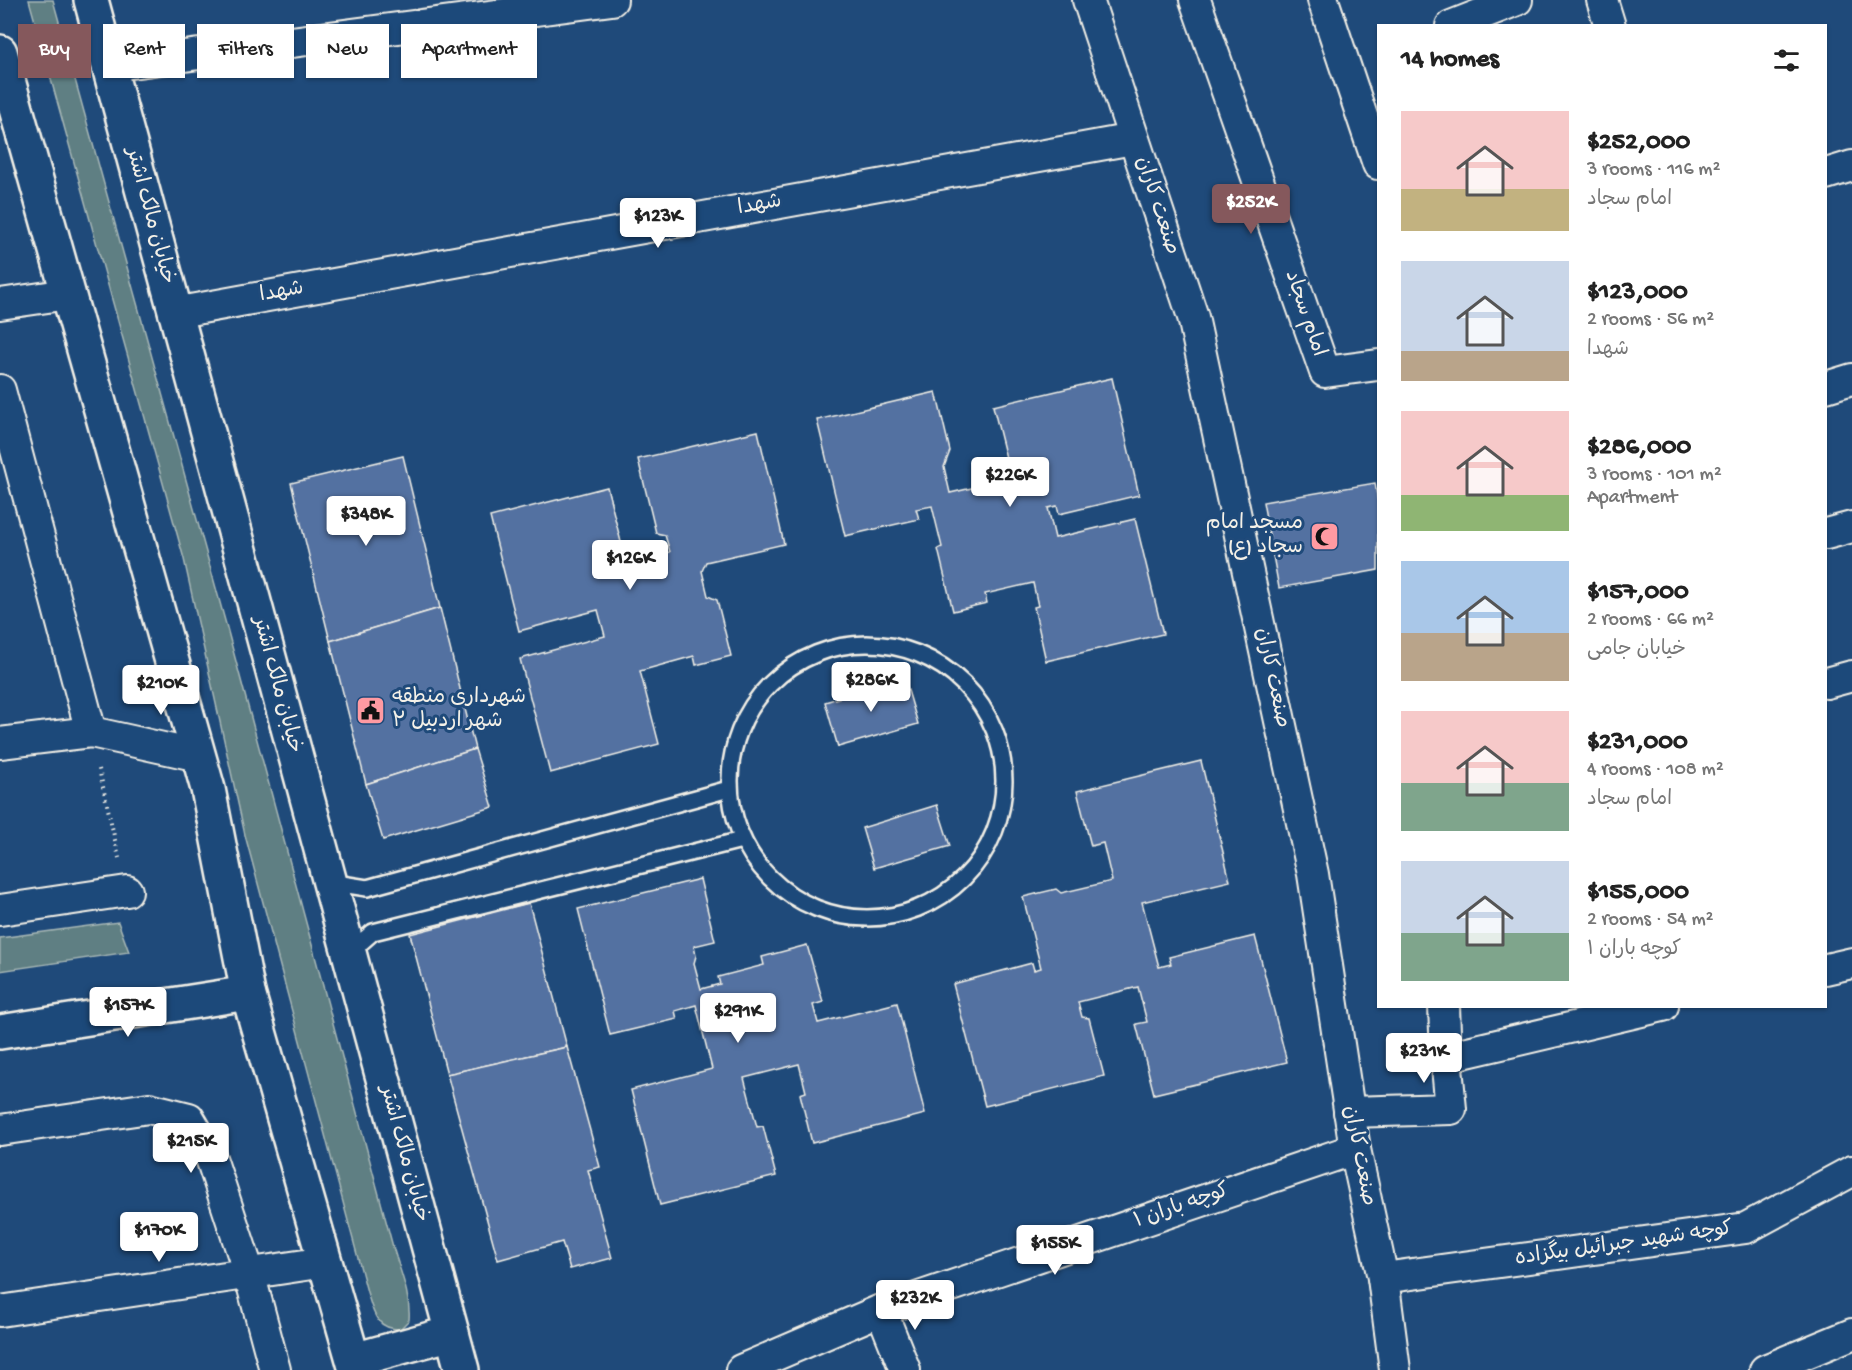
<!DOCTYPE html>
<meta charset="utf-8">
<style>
body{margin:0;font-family:"Gochi Hand","Playpen Sans Arabic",sans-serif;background:#f6f6f6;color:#222;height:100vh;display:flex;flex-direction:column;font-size:22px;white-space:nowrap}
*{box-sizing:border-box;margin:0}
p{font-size:20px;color:#767676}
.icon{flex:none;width:33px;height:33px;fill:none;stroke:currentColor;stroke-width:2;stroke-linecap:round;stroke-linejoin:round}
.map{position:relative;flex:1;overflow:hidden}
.side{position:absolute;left:1377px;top:24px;width:450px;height:984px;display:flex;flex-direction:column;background:#fff;border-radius:0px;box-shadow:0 2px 4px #0004}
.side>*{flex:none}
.banner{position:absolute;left:18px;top:24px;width:570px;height:54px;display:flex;gap:12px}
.price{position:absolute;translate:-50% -51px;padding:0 14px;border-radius:6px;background:#fff;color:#222;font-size:20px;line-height:39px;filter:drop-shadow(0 2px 3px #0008)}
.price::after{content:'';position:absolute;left:50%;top:36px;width:18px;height:14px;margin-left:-9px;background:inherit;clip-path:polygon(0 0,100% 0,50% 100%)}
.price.selected{background:#85585c;color:#fff}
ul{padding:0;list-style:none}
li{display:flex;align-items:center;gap:18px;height:150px;padding:0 24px}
li span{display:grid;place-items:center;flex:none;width:168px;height:120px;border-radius:0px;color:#555}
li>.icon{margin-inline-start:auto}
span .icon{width:72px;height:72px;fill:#fffc;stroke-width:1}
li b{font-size:26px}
h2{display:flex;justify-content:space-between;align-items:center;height:72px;padding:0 24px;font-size:26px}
.tag{padding:0 21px;border-radius:0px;background:#fff;box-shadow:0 2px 4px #0004;font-size:21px;line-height:54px}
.tag.selected{background:#85585c;color:#fff}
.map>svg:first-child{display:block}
</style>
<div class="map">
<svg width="1852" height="1370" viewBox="0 0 1852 1370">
<rect width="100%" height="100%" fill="#1f4a7a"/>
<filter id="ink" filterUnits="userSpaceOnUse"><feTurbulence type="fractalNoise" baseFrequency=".0167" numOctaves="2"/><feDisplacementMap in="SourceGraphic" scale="12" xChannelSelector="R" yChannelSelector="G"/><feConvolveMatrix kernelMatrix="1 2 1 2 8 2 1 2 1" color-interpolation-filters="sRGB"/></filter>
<g filter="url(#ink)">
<g fill="#5e7f83" stroke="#a9b8b6" stroke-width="1.5">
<path d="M29,0h24l174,628 166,619c7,24 18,48 16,73l-9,9c-25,0 -27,-18 -33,-37l-122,-457 -61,-276z"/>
<polygon points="118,922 129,952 0,971 0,938"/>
</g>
<g fill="#5271a1" stroke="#f4f1e8" stroke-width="1.5">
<polygon points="1112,378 1139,495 1059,514 1057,506 1048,508 1055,538 1135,519 1163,634 1046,661 1034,607 1038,606 1033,583 985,594 987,603 953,611 938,549 942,547 932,506 916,509 919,519 845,536 817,420 936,392 950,451 944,467 950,493 1015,478 1010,461 1006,458 993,406"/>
<polygon points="758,431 784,544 706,562 702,571 708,596 717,600 731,656 696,665 694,656 640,671 659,744 550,773 520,659 605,636 598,610 519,631 490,517 607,487 621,542 613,548 618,565 670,552 665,535 656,533 638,459"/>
<polygon points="403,456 440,608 330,641 291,483"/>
<polygon points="1375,483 1378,503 1378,570 1279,588 1263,502"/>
<polygon points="440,608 475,749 366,784 330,641"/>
<polygon points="888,683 907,687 918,724 838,747 825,702"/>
<polygon points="475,749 493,807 383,840 366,784"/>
<polygon points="1201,761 1230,881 1142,902 1159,967 1171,964 1169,957 1255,936 1287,1062 1154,1094 1136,1024 1147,1022 1138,987 1078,1002 1082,1017 1089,1018 1104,1076 985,1106 953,984 1032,963 1034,970 1041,968 1023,897 1056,889 1061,893 1112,881 1103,843 1091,846 1077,791"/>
<polygon points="937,805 950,846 874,868 862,828"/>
<polygon points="700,879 715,941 694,946 696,956 694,963 701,989 720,984 718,977 764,965 762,957 807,945 823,1002 813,1005 818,1023 897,1003 925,1114 812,1143 800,1094 806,1092 799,1064 744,1078 757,1127 763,1126 776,1176 660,1205 631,1090 712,1069 696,1005 675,1011 677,1019 610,1035 578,909"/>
<polygon points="529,903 567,1047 447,1074 410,934"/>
<polygon points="567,1047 600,1167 588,1170 612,1258 570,1269 562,1242 498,1260 447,1074"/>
</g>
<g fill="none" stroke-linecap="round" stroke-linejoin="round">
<defs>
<g id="service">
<circle cx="867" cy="781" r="137"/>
<polyline points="329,882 367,888 729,789"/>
<polyline points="349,953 373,932 742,840"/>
</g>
<g id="minor">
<polyline points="1088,0 1193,317 1313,874 1355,1149 1383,1278 1395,1370"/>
<polyline points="1195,0 1325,372 1378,365"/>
<polyline points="1323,0 1378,164"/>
<polyline points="1602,0 1610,26"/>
<polyline points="1451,26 1517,0"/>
<polyline points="108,66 612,0"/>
<polyline points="1826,174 1852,166"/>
<polyline points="0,304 68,294"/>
<polyline points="174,313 1133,139"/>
<polyline points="1826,387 1852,379"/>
<polyline points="0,390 91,732"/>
<polyline points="1826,534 1852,527"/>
<polyline points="1826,683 1852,676"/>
<polyline points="0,743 91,732 199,756"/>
<polyline points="0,910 127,891"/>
<polyline points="1826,969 1852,963"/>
<polyline points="1446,1057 1663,1006"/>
<polyline points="1349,1112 1451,1109 1446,1057 1444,1006"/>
<polyline points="0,1130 149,1108 189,1118 209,1152 249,1273 275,1370"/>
<polyline points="1383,1278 1746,1228 1852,1171"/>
<polyline points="881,1310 905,1370"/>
<polyline points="0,1311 325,1262"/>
<polyline points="741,1370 881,1310 1355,1149"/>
<polyline points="1765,1370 1852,1334"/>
</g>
<polyline id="tertiary" points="0,1032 248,993"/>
<g id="secondary">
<polyline points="91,0 462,1370"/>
<polyline points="0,52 208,789 248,993 356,1370"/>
<polyline points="354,1360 452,1333"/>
</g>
</defs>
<use href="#service" stroke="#f4f1e8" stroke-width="20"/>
<use href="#minor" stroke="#f4f1e8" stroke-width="34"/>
<use href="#tertiary" stroke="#f4f1e8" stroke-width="38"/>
<use href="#secondary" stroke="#f4f1e8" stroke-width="38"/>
<polyline stroke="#f4f1e8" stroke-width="4" stroke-dasharray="1.5 4.5" stroke-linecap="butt" points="99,769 119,858"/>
<use href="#service" stroke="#1f4a7a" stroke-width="15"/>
<use href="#minor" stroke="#1f4a7a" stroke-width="30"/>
<use href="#tertiary" stroke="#1f4a7a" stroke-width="33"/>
<use href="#secondary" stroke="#1f4a7a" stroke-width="33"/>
</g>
</g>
<defs>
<symbol id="mosque-square" viewBox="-11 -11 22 22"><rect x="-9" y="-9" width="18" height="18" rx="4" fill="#ff9aa2" stroke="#1f4a7a"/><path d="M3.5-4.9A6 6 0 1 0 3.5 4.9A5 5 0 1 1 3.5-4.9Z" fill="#111"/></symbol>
<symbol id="civic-square" viewBox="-11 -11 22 22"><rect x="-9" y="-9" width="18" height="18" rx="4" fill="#ff9aa2" stroke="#1f4a7a"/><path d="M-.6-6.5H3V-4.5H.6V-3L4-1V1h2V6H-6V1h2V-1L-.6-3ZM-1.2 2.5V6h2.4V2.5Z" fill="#111"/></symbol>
</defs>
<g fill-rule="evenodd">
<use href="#mosque-square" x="1308" y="520" width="33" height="33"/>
<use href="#civic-square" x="354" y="694" width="33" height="33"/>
</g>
<g text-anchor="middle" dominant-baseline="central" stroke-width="6" stroke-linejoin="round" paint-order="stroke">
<g font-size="21" fill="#f4f1e8" stroke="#1f4a7a">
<text transform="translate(760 206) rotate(-10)">شهدا</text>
<text transform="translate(1156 206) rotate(72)">صنعت کاران</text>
<text transform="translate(149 216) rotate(75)">خیابان مالک اشتر</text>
<text transform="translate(282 293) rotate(-10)">شهدا</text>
<text transform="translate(1304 314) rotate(71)">امام سجاد</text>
<text transform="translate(1271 678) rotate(78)">صنعت کاران</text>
<text transform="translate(276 685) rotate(75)">خیابان مالک اشتر</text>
<text transform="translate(403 1154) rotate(75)">خیابان مالک اشتر</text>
<text transform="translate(1358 1156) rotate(79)">صنعت کاران</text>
<text transform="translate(1182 1207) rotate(-19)">کوچه باران ۱</text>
<text transform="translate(1624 1245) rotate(-8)">کوچه شهید جبرائیل بیگزاده</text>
</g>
<g font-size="21" fill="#f4f1e8" stroke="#1f4a7a" text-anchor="end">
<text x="1303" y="524">مسجد امام<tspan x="1303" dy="24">سجاد (ع)</tspan></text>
<text x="392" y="698" text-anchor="start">شهرداری منطقه<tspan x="392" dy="24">۲ شهر اردبیل</tspan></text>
</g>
</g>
</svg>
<b class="price selected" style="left:1251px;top:235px">$252K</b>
<b class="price" style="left:658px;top:249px">$123K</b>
<b class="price" style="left:1010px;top:508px">$226K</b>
<b class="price" style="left:366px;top:547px">$348K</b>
<b class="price" style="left:630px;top:591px">$126K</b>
<b class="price" style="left:871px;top:713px">$286K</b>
<b class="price" style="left:161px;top:716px">$210K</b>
<b class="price" style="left:128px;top:1038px">$157K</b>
<b class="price" style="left:738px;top:1044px">$291K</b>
<b class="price" style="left:1424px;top:1084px">$231K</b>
<b class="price" style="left:191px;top:1174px">$215K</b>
<b class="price" style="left:159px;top:1263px">$170K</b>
<b class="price" style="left:1055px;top:1276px">$155K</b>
<b class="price" style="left:915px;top:1331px">$232K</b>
<div class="banner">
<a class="tag selected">Buy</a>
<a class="tag">Rent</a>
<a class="tag">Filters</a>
<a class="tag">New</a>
<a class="tag">Apartment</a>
</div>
<section class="side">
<h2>14 homes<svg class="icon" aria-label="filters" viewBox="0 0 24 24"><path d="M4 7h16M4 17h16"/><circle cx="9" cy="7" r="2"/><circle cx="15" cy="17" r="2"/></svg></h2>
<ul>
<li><span style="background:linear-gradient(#f6c9c9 65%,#c2b280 0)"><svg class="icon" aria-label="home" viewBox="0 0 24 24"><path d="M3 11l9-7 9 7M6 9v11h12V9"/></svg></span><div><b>$252,000</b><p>3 rooms · 116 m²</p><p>امام سجاد</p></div></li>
<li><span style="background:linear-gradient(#c9d6e8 75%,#b9a48a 0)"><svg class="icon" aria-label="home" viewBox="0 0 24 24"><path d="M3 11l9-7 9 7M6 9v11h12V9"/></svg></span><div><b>$123,000</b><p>2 rooms · 56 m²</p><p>شهدا</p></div></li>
<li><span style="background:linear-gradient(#f6c9c9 70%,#8fb573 0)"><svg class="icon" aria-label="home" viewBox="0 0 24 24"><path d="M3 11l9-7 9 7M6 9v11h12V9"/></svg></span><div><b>$286,000</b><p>3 rooms · 101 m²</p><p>Apartment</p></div></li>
<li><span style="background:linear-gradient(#a9c7e8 60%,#b9a48a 0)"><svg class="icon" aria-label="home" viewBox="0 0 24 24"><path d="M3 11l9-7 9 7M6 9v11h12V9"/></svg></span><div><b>$157,000</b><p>2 rooms · 66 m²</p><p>خیابان جامی</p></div></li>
<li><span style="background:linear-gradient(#f6c9c9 60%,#7fa58c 0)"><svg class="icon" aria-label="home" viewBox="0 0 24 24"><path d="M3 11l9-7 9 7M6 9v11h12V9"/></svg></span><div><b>$231,000</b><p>4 rooms · 108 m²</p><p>امام سجاد</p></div></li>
<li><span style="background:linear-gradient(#c9d6e8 60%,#7fa58c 0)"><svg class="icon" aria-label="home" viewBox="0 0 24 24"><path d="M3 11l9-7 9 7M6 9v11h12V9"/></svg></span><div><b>$155,000</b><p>2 rooms · 54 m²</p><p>کوچه باران ۱</p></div></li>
</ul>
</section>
</div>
